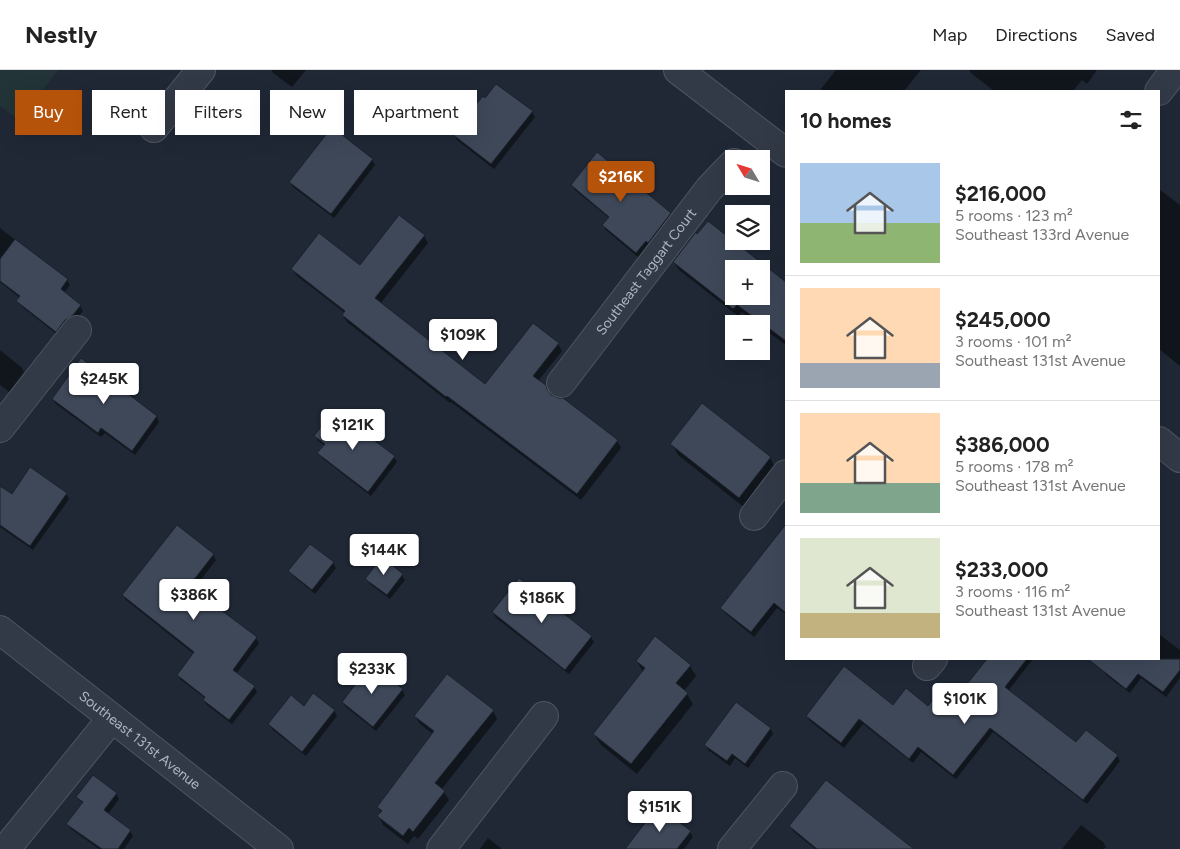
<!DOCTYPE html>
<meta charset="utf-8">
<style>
body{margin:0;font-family:Figtree,sans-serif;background:#f6f6f6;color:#222;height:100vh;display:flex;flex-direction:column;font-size:19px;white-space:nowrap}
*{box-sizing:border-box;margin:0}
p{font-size:16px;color:#767676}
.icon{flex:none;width:28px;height:28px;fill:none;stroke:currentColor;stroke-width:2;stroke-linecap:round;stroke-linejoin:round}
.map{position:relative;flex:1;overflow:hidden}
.details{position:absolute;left:785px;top:20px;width:375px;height:570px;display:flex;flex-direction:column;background:#fff;border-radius:0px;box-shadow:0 5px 20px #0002}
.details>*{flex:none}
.top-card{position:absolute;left:15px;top:20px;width:475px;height:45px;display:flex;gap:10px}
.needle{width:32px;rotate:308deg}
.fabs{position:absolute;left:725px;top:80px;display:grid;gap:10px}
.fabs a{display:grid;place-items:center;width:45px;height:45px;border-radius:0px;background:#fff;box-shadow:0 5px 20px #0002;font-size:25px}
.price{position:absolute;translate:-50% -42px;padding:0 11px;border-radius:5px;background:#fff;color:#222;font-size:16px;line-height:32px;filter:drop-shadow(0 1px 2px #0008)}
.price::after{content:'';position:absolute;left:50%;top:30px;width:15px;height:11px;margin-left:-8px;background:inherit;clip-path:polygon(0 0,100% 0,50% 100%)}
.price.selected{background:#b45309;color:#fff}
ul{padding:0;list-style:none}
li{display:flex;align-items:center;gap:15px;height:125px;padding:0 15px}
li+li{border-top:1px solid #e0e0e0}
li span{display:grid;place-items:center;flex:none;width:140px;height:100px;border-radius:0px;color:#555}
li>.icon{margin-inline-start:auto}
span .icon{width:60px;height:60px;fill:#fffc;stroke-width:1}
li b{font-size:21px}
h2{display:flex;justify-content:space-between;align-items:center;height:60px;padding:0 15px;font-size:21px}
.chip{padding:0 18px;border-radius:0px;background:#fff;box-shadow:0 5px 20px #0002;font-size:18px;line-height:45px}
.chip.selected{background:#b45309;color:#fff}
header{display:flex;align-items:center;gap:30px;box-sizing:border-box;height:70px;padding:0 25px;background:#fff;border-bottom:1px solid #e0e0e0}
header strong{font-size:24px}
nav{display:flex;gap:28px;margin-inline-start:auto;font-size:18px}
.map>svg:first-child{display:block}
</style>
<header>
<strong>Nestly</strong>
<nav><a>Map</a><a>Directions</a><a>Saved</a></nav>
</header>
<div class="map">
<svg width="1180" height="779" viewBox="0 0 1180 779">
<rect width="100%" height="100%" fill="#202836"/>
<polygon fill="#223437" points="0,0 58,0 19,50 0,36"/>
<g fill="#0007" fill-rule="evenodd">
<polygon points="272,0 306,0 292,17 273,3"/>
<polygon points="836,0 921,0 904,21 822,21 821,19"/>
<polygon points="969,0 1097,0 1087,14 1082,10 1073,21 994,21 971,3"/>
<polygon points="532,42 535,47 494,99 457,70 454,64"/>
<polygon points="332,59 372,90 375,95 334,148 293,117 290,112"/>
<polygon points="572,115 670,144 673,149 639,188 606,160 603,155 609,148 575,120"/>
<polygon points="1160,120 1180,135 1180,296 1159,279 1159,122"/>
<polygon points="0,158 67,210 70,215 64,223 80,236 83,241 76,250 59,266 21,236 18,231 20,228 0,212"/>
<polygon points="424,166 428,173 380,234 485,316 558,274 562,281 538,311 550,326 617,371 621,378 581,430 451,332 450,333 347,252 343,246 345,243 297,206 293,199 360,197"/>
<path d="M674,192l92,5 3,6 17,12v60l-25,-18v-3h-4l-15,-12 -4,4 -59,-46zM734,199h27v27h-27z"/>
<polygon points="0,280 21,297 24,302 9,322 0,315"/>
<polygon points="82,290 157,347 159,352 135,385 105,363 101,367 56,334 53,329"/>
<polygon points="334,342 394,387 397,392 371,426 322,388 319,383 325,376 318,371 316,366"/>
<polygon points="672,374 770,388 776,399 745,438 678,385"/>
<polygon points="0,421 12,425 66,424 69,429 33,480 0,457"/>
<polygon points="177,457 213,485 216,490 193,520 256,568 259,573 236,604 254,617 257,622 232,654 207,635 204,630 205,628 181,610 178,605 194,584 126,530 123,525"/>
<polygon points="786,463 786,544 777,538 754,567 725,543 722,538"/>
<polygon points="382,489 402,505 405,510 390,529 370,514 367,509"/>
<polygon points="333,493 336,498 315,524 293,506 290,501"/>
<polygon points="493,542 591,567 594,572 569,604 496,548"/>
<polygon points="1159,564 1180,580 1180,608 1166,627 1141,608 1130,623 1106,605 1103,599 1112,589 1159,589"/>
<polygon points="988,589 1033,589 1008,621 1076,674 1117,686 1120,691 1087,734 993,662 956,709 921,682 913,693 863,654 844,678 810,651 807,646 893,636 928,638 952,636"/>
<polygon points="637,591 690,596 696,606 684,621 687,624 693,634 637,704 601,675 594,664 643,602"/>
<polygon points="402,620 405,625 376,661 346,637 343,632"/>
<polygon points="736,634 771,659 773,664 748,698 735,688 730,696 708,680 706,675"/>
<polygon points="304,638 334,641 337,646 306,686 273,660 270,655"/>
<polygon points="493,641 497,649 441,720 444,722 449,730 418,769 414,766 408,774 383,755 379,746 381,742 378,737 433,664 420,654 415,646"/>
<polygon points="116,724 119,729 108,744 130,761 133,766 124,779 99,779 71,759 68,754 83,734 78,727"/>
<polygon points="1081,755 1103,772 1106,777 1104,779 1062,779"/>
<polygon points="791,757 908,779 815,779 794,762"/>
<polygon points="690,762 693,767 684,779 627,779"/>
<polygon points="488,768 502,779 480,779"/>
</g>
<g fill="#3e4859" stroke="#1b212d" fill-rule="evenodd">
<polygon points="496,14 533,41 491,94 452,64 483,26 485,28"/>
<polygon points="332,57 373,89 331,144 289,112"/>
<polygon points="597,82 671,143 648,173 646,171 636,183 602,155 609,147 571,115"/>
<polygon points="399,145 425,165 375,228 485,314 533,253 559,273 533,306 546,315 547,319 551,325 559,328 563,328 618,370 577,424 447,326 446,327 342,245 345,241 291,199 319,163 360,195"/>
<path d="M708,151l78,61v59l-49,-36 -4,4 -60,-47 23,-30 1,2zM734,199h27v27h-27z"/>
<polygon points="15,169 68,209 61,219 81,235 73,245 65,250 56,262 16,231 20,226 0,211 0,189"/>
<polygon points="81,288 157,346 132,381 101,358 98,363 52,329"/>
<polygon points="702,333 771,387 739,428 670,374"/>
<polygon points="334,340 395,386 368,422 317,383 325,374 314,366"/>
<polygon points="30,397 67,423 30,476 0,455 0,416 12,424"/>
<polygon points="786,454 786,543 774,533 751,562 720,538"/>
<polygon points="177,455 214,484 189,516 257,567 233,600 255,616 229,650 203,630 205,627 177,605 194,582 122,525"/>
<polygon points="310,474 334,492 312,520 288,501"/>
<polygon points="382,487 403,504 387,525 365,509"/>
<polygon points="519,508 592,566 565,600 492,542"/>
<polygon points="655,566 691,595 676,613 688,623 631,694 593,664 645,598 636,591"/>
<polygon points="987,589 1027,589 1005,617 1076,672 1086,660 1118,685 1083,730 990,658 953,705 918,677 909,689 859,649 841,673 806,646 844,596 893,635 906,618 928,636 938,623 951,634"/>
<polygon points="1088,589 1180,589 1180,600 1163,622 1138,604 1126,619"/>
<polygon points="371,594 403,619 373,657 342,632"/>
<polygon points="447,604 494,640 435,713 445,721 413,762 409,758 403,766 377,746 382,741 377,737 434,661 414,646"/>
<polygon points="313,623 335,640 302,682 268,654 291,625 304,636"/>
<polygon points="736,632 771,658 745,694 732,684 727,691 704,675"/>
<polygon points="93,705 117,723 104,740 131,760 118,779 102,779 66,754 83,732 76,727"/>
<polygon points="826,710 914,779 817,779 789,756"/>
<polygon points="658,736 691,761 677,779 625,779"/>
</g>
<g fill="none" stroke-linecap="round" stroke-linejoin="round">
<defs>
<g id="minor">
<polyline points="678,0 786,83"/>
<polyline points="1159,21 1175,0"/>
<polyline points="154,58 201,0"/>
<path id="s1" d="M561,313l148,-194 16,-17 9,-9"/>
<polyline points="0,358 77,260"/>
<polyline points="1159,371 1180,388"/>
<polyline points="754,446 786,404"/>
<path id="s2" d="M0,560l279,219"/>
<polyline points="927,596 933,589"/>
<polyline points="6,779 112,648"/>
<polyline points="441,779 544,646"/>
<polyline points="732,779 783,716"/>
</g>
</defs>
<use href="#minor" stroke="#4e5562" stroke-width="30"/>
<use href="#minor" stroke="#333a47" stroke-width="28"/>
</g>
<g text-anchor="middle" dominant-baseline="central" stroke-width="4" stroke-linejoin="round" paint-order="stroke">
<g font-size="14" fill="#adb5c4" stroke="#191f2b">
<text stroke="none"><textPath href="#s1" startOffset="140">Southeast Taggart Court</textPath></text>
<text stroke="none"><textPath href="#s2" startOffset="178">Southeast 131st Avenue</textPath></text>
</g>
</g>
</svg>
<div class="fabs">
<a><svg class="needle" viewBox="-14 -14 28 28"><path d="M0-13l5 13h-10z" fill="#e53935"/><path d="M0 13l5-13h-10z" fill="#767676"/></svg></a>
<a><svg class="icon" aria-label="layers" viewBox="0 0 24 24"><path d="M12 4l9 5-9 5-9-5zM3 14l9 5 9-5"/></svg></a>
<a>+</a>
<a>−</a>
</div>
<b class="price selected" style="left:621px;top:133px">$216K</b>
<b class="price" style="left:463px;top:291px">$109K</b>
<b class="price" style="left:104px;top:335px">$245K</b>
<b class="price" style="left:353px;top:381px">$121K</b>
<b class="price" style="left:384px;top:506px">$144K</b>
<b class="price" style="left:194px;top:551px">$386K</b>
<b class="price" style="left:542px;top:554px">$186K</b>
<b class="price" style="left:372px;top:625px">$233K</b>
<b class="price" style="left:965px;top:655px">$101K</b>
<b class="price" style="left:660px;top:763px">$151K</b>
<div class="top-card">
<a class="chip selected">Buy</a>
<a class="chip">Rent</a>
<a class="chip">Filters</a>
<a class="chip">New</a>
<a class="chip">Apartment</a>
</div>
<section class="details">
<h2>10 homes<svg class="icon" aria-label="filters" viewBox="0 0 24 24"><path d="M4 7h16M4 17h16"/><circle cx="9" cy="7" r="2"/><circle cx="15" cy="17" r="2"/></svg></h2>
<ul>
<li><span style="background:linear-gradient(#a9c7e8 60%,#8fb573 0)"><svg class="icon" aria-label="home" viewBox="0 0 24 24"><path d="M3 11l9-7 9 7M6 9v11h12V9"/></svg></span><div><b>$216,000</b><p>5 rooms · 123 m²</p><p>Southeast 133rd Avenue</p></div></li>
<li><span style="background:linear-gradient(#ffd9b3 75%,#9aa5b1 0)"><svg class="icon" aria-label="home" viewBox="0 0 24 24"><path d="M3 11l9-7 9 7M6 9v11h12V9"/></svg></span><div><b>$245,000</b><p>3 rooms · 101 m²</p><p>Southeast 131st Avenue</p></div></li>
<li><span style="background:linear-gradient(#ffd9b3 70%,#7fa58c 0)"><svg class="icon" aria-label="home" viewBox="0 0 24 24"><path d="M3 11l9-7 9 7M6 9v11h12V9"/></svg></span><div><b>$386,000</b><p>5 rooms · 178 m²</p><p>Southeast 131st Avenue</p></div></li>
<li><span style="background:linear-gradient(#dfe7d0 75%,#c2b280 0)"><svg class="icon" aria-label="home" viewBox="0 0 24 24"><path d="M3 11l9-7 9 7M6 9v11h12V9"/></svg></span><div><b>$233,000</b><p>3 rooms · 116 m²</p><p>Southeast 131st Avenue</p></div></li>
</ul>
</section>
</div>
